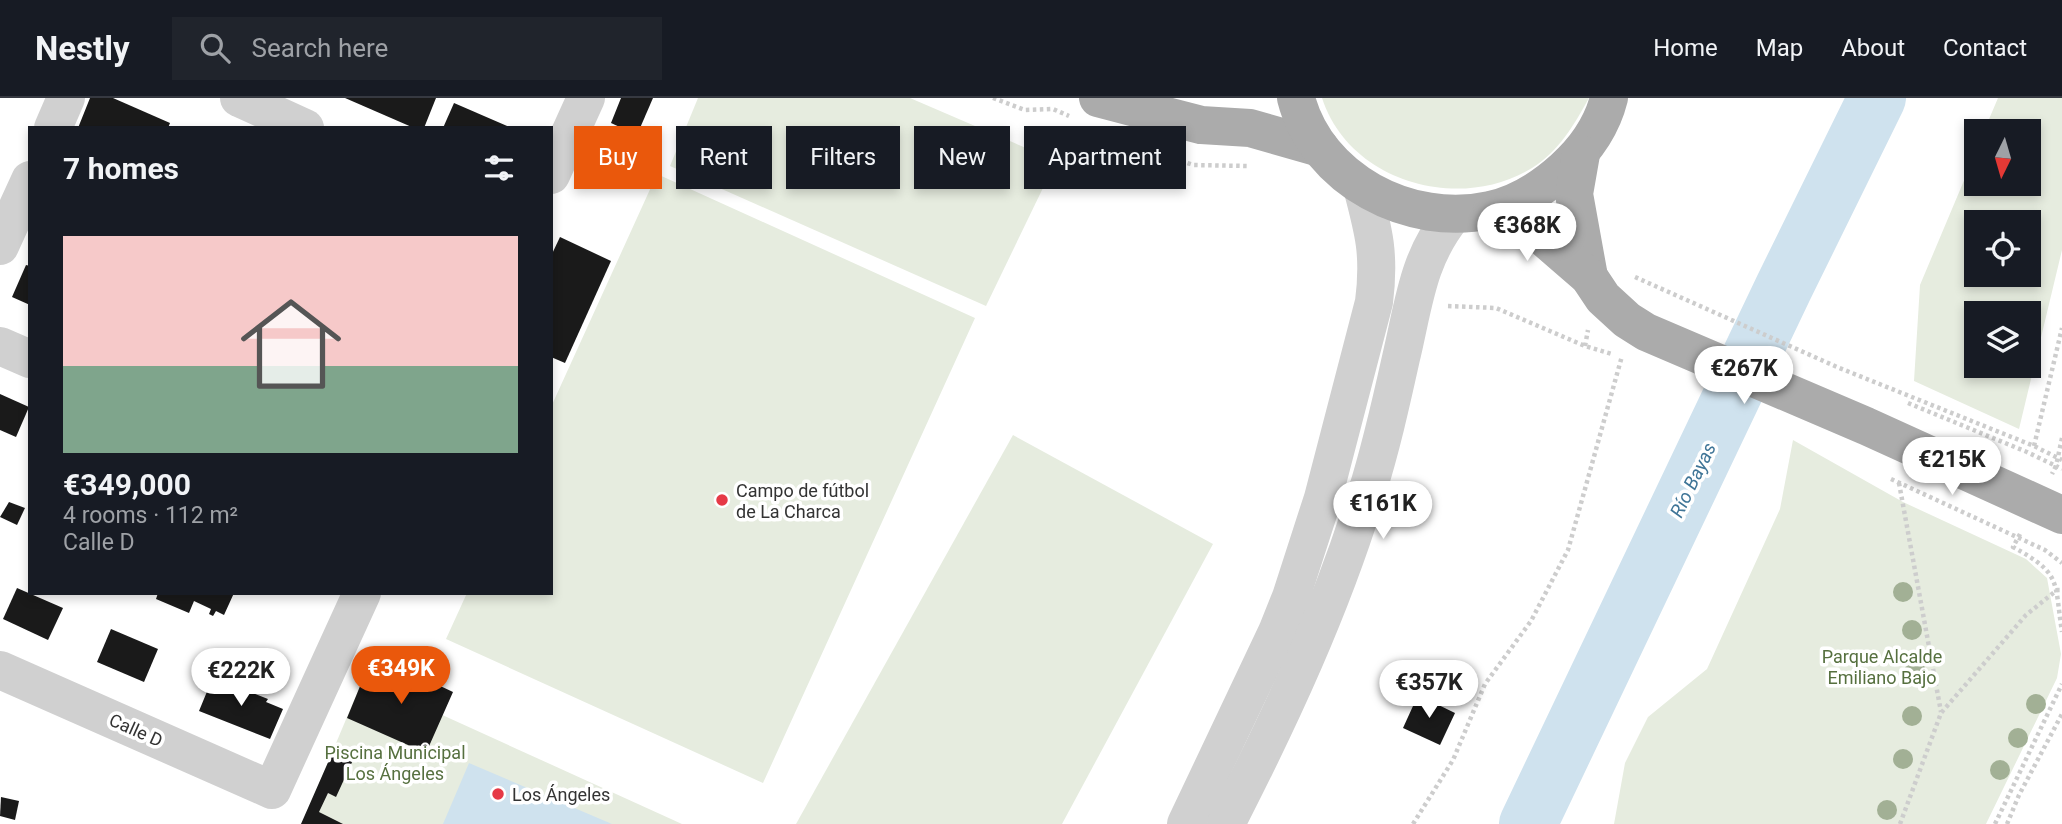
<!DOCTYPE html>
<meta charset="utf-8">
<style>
body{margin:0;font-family:Roboto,sans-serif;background:#20242c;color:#f1f3f6;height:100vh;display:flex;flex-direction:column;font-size:26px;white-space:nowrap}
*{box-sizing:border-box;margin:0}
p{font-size:23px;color:#9ea1a6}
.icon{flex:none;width:38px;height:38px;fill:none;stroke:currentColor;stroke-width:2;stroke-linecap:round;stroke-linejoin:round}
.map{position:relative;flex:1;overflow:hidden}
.details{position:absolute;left:28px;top:28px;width:525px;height:469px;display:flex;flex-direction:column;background:#171b24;border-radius:0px;box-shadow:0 4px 10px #0003}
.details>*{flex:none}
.top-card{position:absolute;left:574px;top:28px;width:665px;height:63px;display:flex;gap:14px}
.needle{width:46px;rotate:185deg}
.controls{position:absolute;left:1964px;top:21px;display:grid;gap:14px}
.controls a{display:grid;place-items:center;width:77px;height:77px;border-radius:0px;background:#171b24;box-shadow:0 4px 10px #0003;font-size:35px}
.price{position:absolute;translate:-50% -60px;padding:0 16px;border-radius:24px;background:#fff;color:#222;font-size:23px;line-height:46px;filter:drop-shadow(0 2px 4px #0008)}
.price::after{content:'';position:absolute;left:50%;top:42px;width:21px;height:16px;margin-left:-10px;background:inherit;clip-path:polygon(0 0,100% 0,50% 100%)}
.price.current{background:#ea580c;color:#fff}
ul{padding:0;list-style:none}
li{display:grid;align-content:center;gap:14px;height:371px;padding:0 35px}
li+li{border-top:2px solid #363941}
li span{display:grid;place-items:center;height:217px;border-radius:0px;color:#555}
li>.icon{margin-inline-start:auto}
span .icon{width:126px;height:126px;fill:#fffc;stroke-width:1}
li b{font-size:30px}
h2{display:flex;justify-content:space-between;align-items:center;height:84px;padding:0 35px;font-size:30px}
.tag{padding:0 24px;border-radius:0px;background:#171b24;box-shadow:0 4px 10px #0003;font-size:24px;line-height:63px}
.tag.current{background:#ea580c;color:#fff}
header{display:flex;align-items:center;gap:42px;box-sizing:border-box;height:98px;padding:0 35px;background:#171b24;border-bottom:2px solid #363941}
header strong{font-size:33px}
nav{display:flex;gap:38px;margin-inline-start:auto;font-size:24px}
.search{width:490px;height:63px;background:#20242c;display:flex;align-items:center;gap:18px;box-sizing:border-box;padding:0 24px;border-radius:0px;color:#9ea1a6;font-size:26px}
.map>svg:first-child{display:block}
</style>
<header>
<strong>Nestly</strong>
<div class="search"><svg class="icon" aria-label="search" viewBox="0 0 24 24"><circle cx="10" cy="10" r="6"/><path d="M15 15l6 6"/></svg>Search here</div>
<nav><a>Home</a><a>Map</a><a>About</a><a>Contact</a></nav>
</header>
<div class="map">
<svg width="2062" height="726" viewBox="0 0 2062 726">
<rect width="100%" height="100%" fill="#fff"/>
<g fill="#e6ecdf" fill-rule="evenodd">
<polygon points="698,0 910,0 1056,63 986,208 670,68"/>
<path d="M1322,0h267c-15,27 -30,53 -57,70 -73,45 -183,14 -210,-70z"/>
<path d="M1998,0h64v152l-43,179 -105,-48 6,-96 56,-133v32h52v-53h-44zM1976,124h52v53h-52zM2028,215v53h-52v-53z"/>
<polygon points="657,76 975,220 763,685 446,541 467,495 551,495 551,309"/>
<polygon points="1013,337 1213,446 1062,726 796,726"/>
<polygon points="1793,342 1903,404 2026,461 2047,480 2061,556 2057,580 1986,726 1614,726 1625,665 1648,619 1707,571 1780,411"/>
<polygon points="363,581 682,726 302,726"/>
</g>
<polygon fill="#cfe2ee" points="469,665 612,726 443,726"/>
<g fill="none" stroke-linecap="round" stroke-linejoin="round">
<polyline stroke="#cfe2ee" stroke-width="58" points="1528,726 1784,189 1877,0"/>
</g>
<g fill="#1a1a1a">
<polygon points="90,0 113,0 170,25 168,30 78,30"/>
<polygon points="345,0 436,0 424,30 414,30"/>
<polygon points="621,0 653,0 637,37 611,25"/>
<polygon points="454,5 512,30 443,30"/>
<polygon points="560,139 611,163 565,265 551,259 551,158"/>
<polygon points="26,167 30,168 30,207 12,199"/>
<polygon points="0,296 29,309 16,339 0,332"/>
<polygon points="9,404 25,410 17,427 0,419"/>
<polygon points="17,490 63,510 48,542 3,521"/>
<polygon points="158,495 234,495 224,517 216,513 213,518 209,516 211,511 194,503 189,515 156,501"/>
<polygon points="111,531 158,551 144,584 97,564"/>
<polygon points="383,561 453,594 426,655 347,620 363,581 372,585"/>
<polygon points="213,579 268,601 266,604 283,611 270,641 199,613"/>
<polygon points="1418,597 1455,615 1440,647 1403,630"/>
<polygon points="333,653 353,662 336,699 328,695 319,714 343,726 301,726"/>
<polygon points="1,699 19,703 15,722 0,718"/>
</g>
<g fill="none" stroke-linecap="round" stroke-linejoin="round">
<g stroke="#cdcdcd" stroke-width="4.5" stroke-dasharray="3.5 3.5" stroke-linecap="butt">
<polyline points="993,0 1025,12 1053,11 1069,18"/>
<polyline points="1161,56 1193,67 1248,68"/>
<polyline points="1635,179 1837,269 2034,348 2062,362"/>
<polyline points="1448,208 1496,210 1585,248 1612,256"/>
<polyline points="1585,248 1588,232"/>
<polyline points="1908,305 2027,354 2056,368 2052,376"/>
<polyline points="2062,340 2056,368 2062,371"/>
<polyline points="2034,348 2062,230"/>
<polyline points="1891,381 2045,452 2062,465"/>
<polyline points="1899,385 1941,614"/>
<path d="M2020,436l-7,13c49,27 41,33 49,85"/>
<polyline points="1413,726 1453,662 1485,586 1531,523 1568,452 1622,258"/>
<polyline points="1900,726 1941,615 2026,517 2057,492 2062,492"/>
<polyline points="1995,726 2062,586"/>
<polyline points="2007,726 2019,697 2062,616"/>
</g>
<g stroke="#d0d0d0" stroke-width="38">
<polyline points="239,0 305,30"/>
<polyline points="53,30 66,0"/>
<polyline points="551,77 586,0"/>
<polyline points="0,148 30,82"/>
<polyline points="0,248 30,261"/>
<polyline points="0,572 272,692 362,495"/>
<path d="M1186,726l91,-192 14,-35 32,-99 51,-196c6,-47 0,-70 -12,-115"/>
<path d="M1226,726c55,-107 106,-217 141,-332 14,-44 24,-89 34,-134 13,-54 16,-99 52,-143"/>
</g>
<g stroke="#ababab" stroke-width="38">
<polyline points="1098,0 1201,27 1250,30 1320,50"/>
<path d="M1296,0c21,82 114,130 194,112 28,-6 53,-22 74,-41 21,-19 38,-43 45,-71"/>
<polyline points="1581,56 1574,96 1589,179"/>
<polyline points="1492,112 1536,133 1589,179 1603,200 1627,222 1646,234 1866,328 2062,417"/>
</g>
</g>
<g fill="#a2b095">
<circle cx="1903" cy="494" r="10"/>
<circle cx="1912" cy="532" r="10"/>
<circle cx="1915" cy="571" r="10"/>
<circle cx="2036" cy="606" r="10"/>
<circle cx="1912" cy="618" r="10"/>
<circle cx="2018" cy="640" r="10"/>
<circle cx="1903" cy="661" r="10"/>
<circle cx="2000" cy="672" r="10"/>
<circle cx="1887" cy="712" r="10"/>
</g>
<g fill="#e63946" stroke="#fff" stroke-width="2.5">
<circle cx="722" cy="402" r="7"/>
<circle cx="498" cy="696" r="7"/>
</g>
<g text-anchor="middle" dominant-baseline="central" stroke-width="7" stroke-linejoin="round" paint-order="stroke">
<g font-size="18" fill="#333" stroke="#fff" text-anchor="start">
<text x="736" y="392">Campo de fútbol<tspan x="736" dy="21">de La Charca</tspan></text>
<text x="512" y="696">Los Ángeles</text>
</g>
<g font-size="18" fill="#56703f" stroke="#fff">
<text x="1882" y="558">Parque Alcalde<tspan x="1882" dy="21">Emiliano Bajo</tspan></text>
<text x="395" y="654">Piscina Municipal<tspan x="395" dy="21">Los Ángeles</tspan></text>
</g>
<g font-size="18" fill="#333" stroke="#fff">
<text transform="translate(136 632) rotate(24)">Calle D</text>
</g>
<g font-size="19" font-style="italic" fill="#3f7597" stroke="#fff">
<text transform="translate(1693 382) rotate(-64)">Río Bayas</text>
</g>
</g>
</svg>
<div class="controls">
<a><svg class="needle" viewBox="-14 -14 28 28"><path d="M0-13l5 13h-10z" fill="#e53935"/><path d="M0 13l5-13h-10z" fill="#9ea1a6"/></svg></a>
<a><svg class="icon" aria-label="locate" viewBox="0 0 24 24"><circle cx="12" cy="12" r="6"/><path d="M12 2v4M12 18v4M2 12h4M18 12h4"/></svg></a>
<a><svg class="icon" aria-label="layers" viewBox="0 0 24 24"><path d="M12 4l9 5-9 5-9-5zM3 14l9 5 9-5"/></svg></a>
</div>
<b class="price" style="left:1527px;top:165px">€368K</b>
<b class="price" style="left:1744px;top:308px">€267K</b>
<b class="price" style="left:1952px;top:399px">€215K</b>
<b class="price" style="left:1383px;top:443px">€161K</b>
<b class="price current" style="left:401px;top:608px">€349K</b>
<b class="price" style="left:241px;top:610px">€222K</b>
<b class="price" style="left:1429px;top:622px">€357K</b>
<div class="top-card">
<a class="tag current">Buy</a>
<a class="tag">Rent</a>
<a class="tag">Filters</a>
<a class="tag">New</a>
<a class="tag">Apartment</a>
</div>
<section class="details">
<h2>7 homes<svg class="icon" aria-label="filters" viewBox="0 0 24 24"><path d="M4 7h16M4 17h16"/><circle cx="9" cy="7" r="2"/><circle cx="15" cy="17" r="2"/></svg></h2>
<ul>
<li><span style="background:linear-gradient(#f6c9c9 60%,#7fa58c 0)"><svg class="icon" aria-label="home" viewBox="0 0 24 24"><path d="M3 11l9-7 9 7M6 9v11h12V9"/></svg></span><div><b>€349,000</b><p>4 rooms · 112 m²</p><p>Calle D</p></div></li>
</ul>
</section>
</div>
